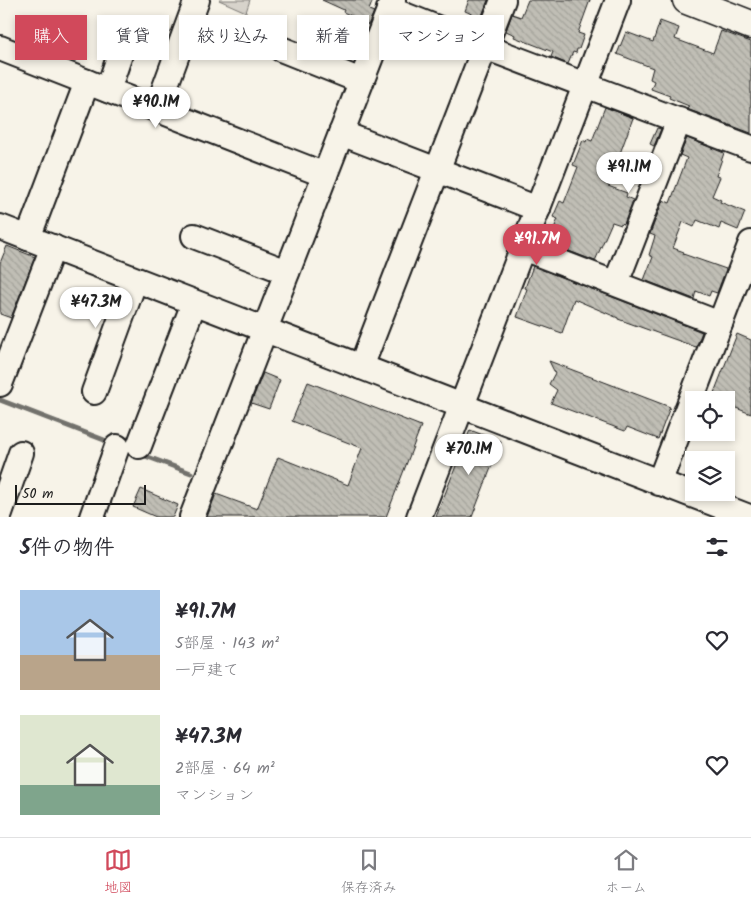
<!DOCTYPE html>
<html lang="ja">
<meta charset="utf-8">
<style>
body{margin:0;font-family:Kalam,"Klee One",sans-serif;background:#f7f7f7;color:#2b2b33;height:100vh;display:flex;flex-direction:column;font-size:19px;white-space:nowrap}
*{box-sizing:border-box;margin:0}
p{font-size:16px;color:#7c7c81}
.icon{flex:none;width:28px;height:28px;fill:none;stroke:currentColor;stroke-width:2;stroke-linecap:round;stroke-linejoin:round}
.map{position:relative;height:517px;overflow:hidden}
.drawer{display:flex;flex-direction:column;background:#fff;flex:1}
.drawer>*{flex:none}
.top-card{position:absolute;left:15px;top:15px;width:500px;height:45px;display:flex;gap:10px}
.fabs{position:absolute;left:685px;top:391px;display:grid;gap:10px}
.fabs a{display:grid;place-items:center;width:50px;height:50px;border-radius:0px;background:#fff;box-shadow:0 2px 8px #0003;font-size:25px}
.scale{position:absolute;left:15px;bottom:12px;width:131px;box-sizing:border-box;padding-left:5px;border:2px solid #1c1c1c;border-top:0;font-size:14px;line-height:18px;white-space:nowrap;color:#1c1c1c;-webkit-text-stroke:4px #f7f3e8;paint-order:stroke}
.price{position:absolute;translate:-50% -42px;padding:0 11px;border-radius:18px;background:#fff;color:#222;font-size:16px;line-height:32px;filter:drop-shadow(0 1px 2px #0008)}
.price::after{content:'';position:absolute;left:50%;top:30px;width:15px;height:11px;margin-left:-8px;background:inherit;clip-path:polygon(0 0,100% 0,50% 100%)}
.price.active{background:#d1495b;color:#fff}
ul{padding:0;list-style:none}
li{display:flex;align-items:center;gap:15px;height:125px;padding:0 20px}
li span{display:grid;place-items:center;flex:none;width:140px;height:100px;border-radius:0px;color:#555}
li>.icon{margin-inline-start:auto}
span .icon{width:60px;height:60px;fill:#fffc;stroke-width:1}
li b{font-size:21px}
h2{display:flex;justify-content:space-between;align-items:center;height:60px;padding:0 20px;font-size:21px}
.tag{padding:0 18px;border-radius:0px;background:#fff;box-shadow:0 2px 8px #0003;font-size:18px;line-height:45px}
.tag.active{background:#d1495b;color:#fff}
.menu{display:flex;justify-content:space-around;align-items:center;height:70px;border-top:1px solid #e1e1e2;background:#fff;font-size:14px;color:#7c7c81}
.menu a{display:grid;justify-items:center;gap:2px}
.menu .active{color:#d1495b}
.map>svg:first-child{display:block}
</style>
<div class="map">
<svg width="751" height="517" viewBox="0 0 751 517">
<defs>
<pattern id="building-back-hatch" width="6" height="6" patternUnits="userSpaceOnUse" patternTransform="scale(1.25)"><rect width="6" height="6" fill="#c0beb5"/><path d="M-1 5l2 2M0 0l6 6M5-1l2 2" fill="none" stroke="#a4a39b"/></pattern>
</defs>
<rect width="100%" height="100%" fill="#f7f3e8"/>
<filter id="ink" filterUnits="userSpaceOnUse"><feTurbulence type="fractalNoise" baseFrequency=".02" numOctaves="2"/><feDisplacementMap in="SourceGraphic" scale="10" xChannelSelector="R" yChannelSelector="G"/><feConvolveMatrix kernelMatrix="1 2 1 2 8 2 1 2 1" color-interpolation-filters="sRGB"/></filter>
<g filter="url(#ink)">
<polygon fill="#d7d3cb" stroke="#7a7874" points="219,0 250,0 246,12"/>
<g fill="none" stroke-linecap="round" stroke-linejoin="round">
<g stroke="#72716c" stroke-width="5">
<polyline points="0,400 112,443"/>
<polyline points="140,454 191,473"/>
</g>
</g>
<g fill="url(#building-back-hatch)" stroke="#1c1c1c">
<polygon points="322,0 373,0 369,10 374,12 368,25 356,20 356,18 343,12 344,10"/>
<polygon points="469,0 488,0 481,18 465,11"/>
<polygon points="528,0 590,0 578,33 584,35 579,49 577,49 576,53 573,52 568,64 551,57 553,52 514,37 515,35 506,31 512,14 521,17"/>
<polygon points="660,21 679,28 675,39 713,53 721,31 751,42 751,133 687,109 689,106 669,98 670,96 651,89 654,81 650,79 653,68 617,54 626,32 653,42"/>
<polygon points="605,107 633,118 608,186 627,193 626,197 633,200 624,224 623,223 621,225 612,222 595,261 548,243 558,219 553,217 560,201 564,203 578,167 573,165 583,140 586,142 587,139 592,141"/>
<polygon points="657,128 661,129 654,146 650,144"/>
<polygon points="687,138 724,153 716,176 720,177 712,196 721,200 720,202 745,212 738,230 721,223 719,229 697,220 694,227 683,222 673,248 684,252 683,254 726,269 717,293 711,291 709,296 696,291 694,299 644,280 653,257 649,255 655,236 650,234 663,200 670,203 687,158 680,155"/>
<polygon points="7,246 35,257 11,318 0,314 0,263"/>
<polygon points="533,266 702,332 696,347 618,319 618,318 574,299 562,333 517,317 527,289 525,288"/>
<polygon points="737,334 751,340 751,414 726,404 726,400 712,398"/>
<polygon points="549,361 670,407 658,439 627,427 625,431 551,403 557,390 549,384 555,373"/>
<polygon points="263,373 280,380 269,409 251,403"/>
<polygon points="308,382 421,426 386,517 207,517 216,494 257,509 278,457 348,485 362,448 292,421"/>
<polygon points="470,430 501,442 472,517 436,517"/>
<polygon points="141,489 178,505 173,517 156,517 133,507"/>
</g>
<g fill="none" stroke-linecap="round" stroke-linejoin="round">
<defs>
<g id="minor">
<polyline points="389,9 485,47 751,148"/>
<polyline points="0,48 325,175"/>
<polyline points="281,49 361,81"/>
<polyline points="108,90 128,31"/>
<polyline points="157,109 197,0"/>
<polyline points="341,133 538,209"/>
<polyline points="0,227 749,517"/>
<polyline points="194,236 287,272"/>
<polyline points="28,238 87,82"/>
<polyline points="523,248 720,324"/>
<polyline points="616,283 679,120"/>
<polyline points="361,367 503,0"/>
<polyline points="0,384 53,247"/>
<polyline points="94,392 135,280"/>
<polyline points="139,446 194,303"/>
<polyline points="659,483 751,243"/>
<polyline points="0,513 21,453"/>
<polyline points="92,517 117,447"/>
<polyline points="192,517 393,0"/>
<polyline points="419,517 618,0"/>
</g>
<polyline id="major" points="687,0 751,25"/>
</defs>
<use href="#minor" stroke="#1c1c1c" stroke-width="28"/>
<use href="#major" stroke="#1c1c1c" stroke-width="31"/>
<use href="#minor" stroke="#f7f3e8" stroke-width="24"/>
<use href="#major" stroke="#f7f3e8" stroke-width="28"/>
</g>
</g>
</svg>
<div class="fabs">
<a><svg class="icon" aria-label="locate" viewBox="0 0 24 24"><circle cx="12" cy="12" r="6"/><path d="M12 2v4M12 18v4M2 12h4M18 12h4"/></svg></a>
<a><svg class="icon" aria-label="layers" viewBox="0 0 24 24"><path d="M12 4l9 5-9 5-9-5zM3 14l9 5 9-5"/></svg></a>
</div>
<div class="scale">50 m</div>
<b class="price" style="left:156px;top:129px">¥90.1M</b>
<b class="price" style="left:629px;top:194px">¥91.1M</b>
<b class="price active" style="left:537px;top:266px">¥91.7M</b>
<b class="price" style="left:96px;top:329px">¥47.3M</b>
<b class="price" style="left:469px;top:476px">¥70.1M</b>
<div class="top-card">
<a class="tag active">購入</a>
<a class="tag">賃貸</a>
<a class="tag">絞り込み</a>
<a class="tag">新着</a>
<a class="tag">マンション</a>
</div>
</div>
<section class="drawer">
<h2>5件の物件<svg class="icon" aria-label="filters" viewBox="0 0 24 24"><path d="M4 7h16M4 17h16"/><circle cx="9" cy="7" r="2"/><circle cx="15" cy="17" r="2"/></svg></h2>
<ul>
<li><span style="background:linear-gradient(#a9c7e8 65%,#b9a48a 0)"><svg class="icon" aria-label="home" viewBox="0 0 24 24"><path d="M3 11l9-7 9 7M6 9v11h12V9"/></svg></span><div><b>¥91.7M</b><p>5部屋 · 143 m²</p><p>一戸建て</p></div><svg class="icon" aria-label="heart" viewBox="0 0 24 24"><path d="M12 20l-8-8c-3-5 5-10 8-4 3-6 11-1 8 4z"/></svg></li>
<li><span style="background:linear-gradient(#dfe7d0 70%,#7fa58c 0)"><svg class="icon" aria-label="home" viewBox="0 0 24 24"><path d="M3 11l9-7 9 7M6 9v11h12V9"/></svg></span><div><b>¥47.3M</b><p>2部屋 · 64 m²</p><p>マンション</p></div><svg class="icon" aria-label="heart" viewBox="0 0 24 24"><path d="M12 20l-8-8c-3-5 5-10 8-4 3-6 11-1 8 4z"/></svg></li>
</ul>
</section>
<nav class="menu">
<a class="active"><svg class="icon" aria-label="map" viewBox="0 0 24 24"><path d="M3 6l6-2 6 2 6-2v14l-6 2-6-2-6 2zM9 4v14M15 6v14"/></svg>地図</a>
<a><svg class="icon" aria-label="saved" viewBox="0 0 24 24"><path d="M7 4h10v16l-5-4-5 4z"/></svg>保存済み</a>
<a><svg class="icon" aria-label="home" viewBox="0 0 24 24"><path d="M3 11l9-7 9 7M6 9v11h12V9"/></svg>ホーム</a>
</nav>
